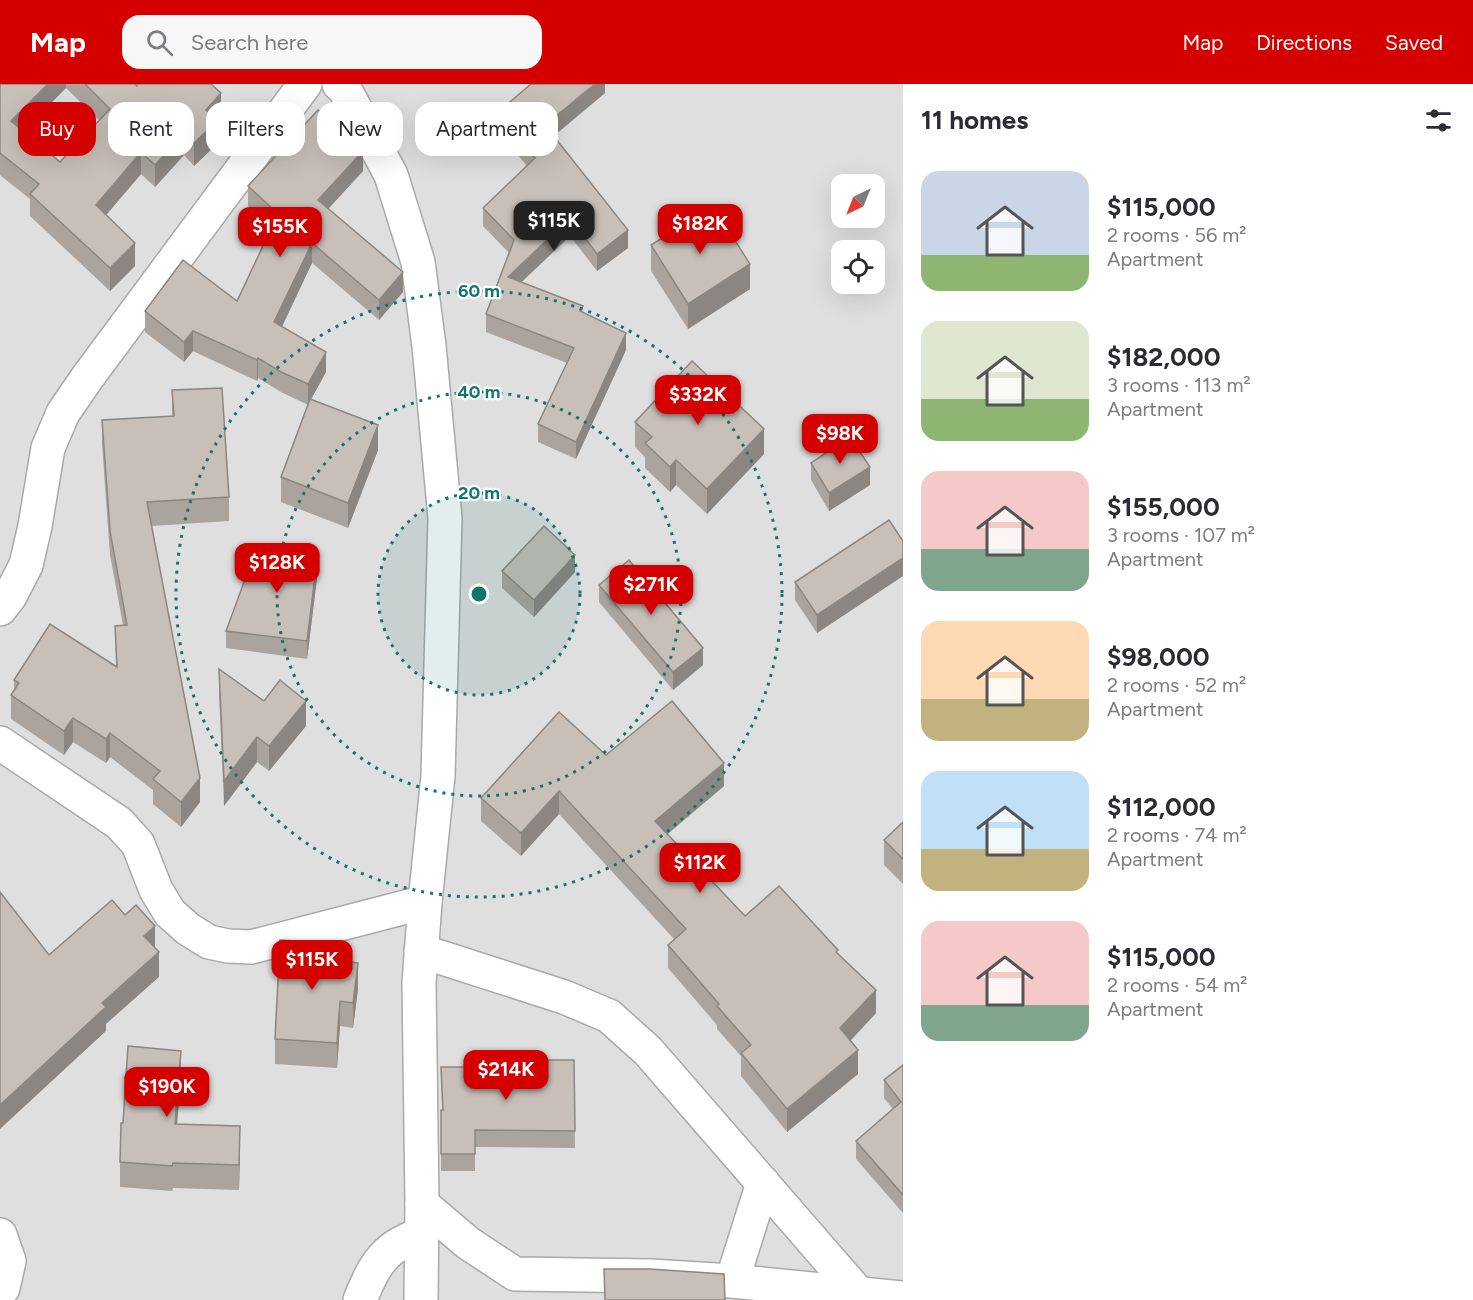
<!DOCTYPE html>
<meta charset="utf-8">
<style>
body{margin:0;font-family:Figtree,sans-serif;background:#f7f7f7;color:#2b2b33;height:100vh;display:flex;flex-direction:column;font-size:22px;white-space:nowrap}
*{box-sizing:border-box;margin:0}
p{font-size:20px;color:#7c7c81}
.icon{flex:none;width:33px;height:33px;fill:none;stroke:currentColor;stroke-width:2;stroke-linecap:round;stroke-linejoin:round}
.map{position:relative;flex:1;overflow:hidden}
.side{display:flex;flex-direction:column;background:#fff;width:570px}
.side>*{flex:none}
.guide{position:absolute;left:18px;top:18px;width:570px;height:54px;display:flex;gap:12px}
.needle{width:39px;rotate:223deg}
.tools{position:absolute;left:831px;top:90px;display:grid;gap:12px}
.tools a{display:grid;place-items:center;width:54px;height:54px;border-radius:12px;background:#fff;box-shadow:0 6px 24px #0002;font-size:30px}
.price{position:absolute;translate:-50% -51px;padding:0 14px;border-radius:12px;background:#d40000;color:#fff;font-size:20px;line-height:39px;filter:drop-shadow(0 2px 3px #0008)}
.price::after{content:'';position:absolute;left:50%;top:36px;width:18px;height:14px;margin-left:-9px;background:inherit;clip-path:polygon(0 0,100% 0,50% 100%)}
.price.current{background:#222;color:#fff}
ul{padding:0;list-style:none}
li{display:flex;align-items:center;gap:18px;height:150px;padding:0 18px}
li span{display:grid;place-items:center;flex:none;width:168px;height:120px;border-radius:18px;color:#555}
li>.icon{margin-inline-start:auto}
span .icon{width:72px;height:72px;fill:#fffc;stroke-width:1}
li b{font-size:26px}
h2{display:flex;justify-content:space-between;align-items:center;height:72px;padding:0 18px;font-size:26px}
.tag{padding:0 21px;border-radius:18px;background:#fff;box-shadow:0 6px 24px #0002;font-size:21px;line-height:54px}
.tag.current{background:#d40000;color:#fff}
header{display:flex;align-items:center;gap:36px;box-sizing:border-box;height:84px;padding:0 30px;background:#d40000;color:#fff}
header strong{font-size:28px}
nav{display:flex;gap:33px;margin-inline-start:auto;font-size:21px}
.search{width:420px;height:54px;background:#f7f7f7;display:flex;align-items:center;gap:15px;box-sizing:border-box;padding:0 21px;border-radius:18px;color:#7c7c81;font-size:22px}
main{display:flex;flex:1;min-height:0}
.map>svg:first-child{display:block}
</style>
<header>
<strong>Map</strong>
<div class="search"><svg class="icon" aria-label="search" viewBox="0 0 24 24"><circle cx="10" cy="10" r="6"/><path d="M15 15l6 6"/></svg>Search here</div>
<nav><a>Map</a><a>Directions</a><a>Saved</a></nav>
</header>
<main>
<div class="map">
<svg width="903" height="1216" viewBox="0 0 903 1216">
<rect width="100%" height="100%" fill="#f2efe9"/>
<path fill="#e0dfdf" fill-rule="evenodd" d="M0,0h903v1216h-903zM842,100h32v34h-32zM842,166h32v34h-32z"/>
<g fill="none" stroke-linecap="round" stroke-linejoin="round">
<defs>
<g id="street">
<polyline points="339,0 344,4 391,91 418,178 429,262 445,434 438,692 425,818 419,899 422,1120 421,1216"/>
<polyline points="0,525 10,512 26,481 35,442 48,364 63,329 87,294 305,0"/>
<polyline points="0,659 119,739 138,760 156,806 170,829 188,845 209,858 228,862 251,863 425,818"/>
<polyline points="421,867 564,913 609,932 648,967 858,1209"/>
<polyline points="422,1120 468,1159 515,1190 651,1192 732,1197 903,1214"/>
<polyline points="0,1151 9,1177 3,1204 0,1207"/>
<polyline points="732,1197 763,1099"/>
<path d="M360,1216c8,-19 15,-38 32,-51 9,-7 20,-11 30,-16"/>
</g>
</defs>
<use href="#street" stroke="#a9a9a9" stroke-width="36"/>
<use href="#street" stroke="#fff" stroke-width="33"/>
</g>
<g fill="#aba49e" fill-rule="evenodd">
<path d="M0,0h135l2,2 84,29 -5,5 1,24 -23,22 -10,-11 -29,32 -14,-13 -35,41 29,51 -25,25 -80,-75v-17l-30,-24zM66,4l33,32 -39,42 -37,-31z"/>
<polygon points="605,0 605,9 554,52 628,164 597,187 570,152 521,198 583,228 626,266 576,375 538,358 538,340 567,279 486,248 486,230 509,169 483,142 483,124 527,82 497,46 497,29"/>
<polygon points="363,87 328,125 403,208 379,236 312,179 282,243 326,288 311,315 378,366 348,444 281,418 281,393 308,321 281,308 258,294 257,297 193,267 184,278 145,248 145,227 237,217 271,144 248,122 248,102"/>
<polygon points="651,161 750,205 688,245 651,187"/>
<polygon points="172,306 229,413 229,437 152,442 200,718 181,743 153,720 153,706 110,673 106,679 73,658 64,671 11,635 11,611 14,607 14,596 116,582 115,542 123,541 110,471 102,360 102,336 172,332"/>
<polygon points="635,338 764,370 707,430 676,401 670,408 645,384 645,373 635,363"/>
<polygon points="811,379 870,401 829,427 811,396"/>
<polygon points="903,457 903,492 817,549 795,516 795,498"/>
<polygon points="318,486 307,575 226,564 226,547"/>
<polygon points="502,487 575,488 534,533 502,504"/>
<polygon points="599,501 703,581 673,606 599,518"/>
<polygon points="219,585 264,617 306,642 269,687 257,678 224,722 219,610"/>
<polygon points="606,671 724,702 668,750 745,832 838,870 876,929 850,957 858,990 787,1048 741,992 741,972 717,945 717,941 668,884 668,861 674,855 559,730 521,772 481,737 481,714"/>
<polygon points="903,738 903,800 884,781 884,756"/>
<polygon points="343,877 358,905 353,944 340,942 337,984 275,980 275,955"/>
<polygon points="574,976 575,1064 475,1063 475,1087 441,1087 441,1026 442,1026 441,983 511,983"/>
<polygon points="903,981 903,1129 856,1075 856,1057 893,1025 884,1014 884,996"/>
<polygon points="181,992 177,1040 240,1067 239,1106 173,1104 172,1107 120,1103 120,1078 123,1039"/>
</g>
<g fill="#8b8681">
<polygon points="48,0 66,0 66,4 11,59 11,37"/>
<polygon points="595,0 605,0 605,9 545,59 545,41"/>
<polygon points="221,9 221,31 206,48 206,26"/>
<polygon points="217,37 217,60 194,82 194,59"/>
<polygon points="184,49 184,71 155,103 155,81"/>
<polygon points="363,67 363,87 318,136 318,116"/>
<polygon points="141,68 141,90 96,143 96,121"/>
<polygon points="570,134 570,152 508,211 508,193"/>
<polygon points="628,146 628,164 597,187 597,170"/>
<polygon points="135,159 135,182 110,207 110,184"/>
<polygon points="312,159 312,179 274,259 274,238"/>
<polygon points="750,180 750,205 688,245 688,220"/>
<polygon points="403,188 403,208 379,236 379,216"/>
<polygon points="193,247 193,267 184,278 184,258"/>
<polygon points="626,249 626,266 576,375 576,358"/>
<polygon points="326,268 326,288 308,321 308,300"/>
<polygon points="258,274 258,294 257,297 257,276"/>
<polygon points="378,341 378,366 348,444 348,419"/>
<polygon points="764,345 764,370 707,430 707,405"/>
<polygon points="676,376 676,401 670,408 670,383"/>
<polygon points="870,383 870,401 829,427 829,409"/>
<polygon points="318,468 318,486 307,575 307,557"/>
<polygon points="575,471 575,488 534,533 534,516"/>
<polygon points="903,474 903,492 817,549 817,531"/>
<polygon points="703,564 703,581 673,606 673,588"/>
<polygon points="306,617 306,642 269,687 269,662"/>
<polygon points="73,634 73,658 64,671 64,647"/>
<polygon points="110,649 110,673 106,679 106,655"/>
<polygon points="257,653 257,678 224,722 224,697"/>
<polygon points="724,679 724,702 655,760 655,737"/>
<polygon points="200,694 200,718 181,743 181,718"/>
<polygon points="559,707 559,730 521,772 521,749"/>
<polygon points="155,842 155,866 144,852"/>
<polygon points="159,868 159,893 106,940 106,947 0,1045 0,1021 102,919"/>
<polygon points="358,879 358,905 353,944 353,919"/>
<polygon points="876,906 876,929 840,968 840,944"/>
<polygon points="340,917 340,942 337,984 337,959"/>
<polygon points="858,966 858,990 787,1048 787,1025"/>
<polygon points="181,967 181,992 175,1065 175,1040"/>
<polygon points="240,1042 240,1067 239,1106 239,1081"/>
</g>
<g fill="#c7bfb8" stroke="#8b8681" stroke-width="1.5">
<polygon points="0,0 48,0 11,37 60,78 110,25 85,0 135,0 137,2 138,0 211,0 221,9 206,26 217,37 194,59 184,49 155,81 141,68 96,121 135,159 110,184 30,110 39,100 0,69"/>
<polygon points="531,0 595,0 545,41 628,146 597,170 570,134 508,193 583,222 580,227 626,249 576,358 538,340 574,264 486,230 514,156 483,124 535,74 497,29"/>
<polygon points="318,26 363,67 318,116 403,188 379,216 312,159 274,238 326,268 308,300 281,288 258,274 257,276 193,247 184,258 145,227 183,176 237,217 278,130 248,102"/>
<polygon points="713,122 750,180 688,220 651,161"/>
<polygon points="692,277 764,345 707,405 676,376 670,383 645,359 652,353 635,338"/>
<polygon points="222,304 229,413 147,418 200,694 181,718 153,695 160,687 110,649 106,655 73,634 64,647 11,611 19,599 14,596 50,540 117,583 115,542 127,541 110,447 102,336 174,332 172,306"/>
<polygon points="310,315 378,341 348,419 281,393"/>
<polygon points="850,353 870,383 829,409 811,379"/>
<polygon points="889,436 903,457 903,474 817,531 795,498"/>
<polygon points="544,442 575,471 534,516 502,487"/>
<polygon points="258,460 318,468 307,557 226,547"/>
<polygon points="629,476 703,564 673,588 599,501"/>
<polygon points="219,585 264,617 280,596 306,617 269,662 257,653 224,697"/>
<polygon points="672,617 724,679 655,737 745,832 779,802 838,866 836,868 876,906 840,944 858,966 787,1025 741,969 751,961 717,922 719,920 668,861 686,845 559,707 521,749 481,714 559,628 606,671"/>
<polygon points="903,738 903,775 884,756"/>
<polygon points="0,808 49,871 112,816 125,831 136,821 155,842 144,852 159,868 102,919 106,923 0,1021"/>
<polygon points="280,856 343,860 341,877 358,879 353,919 340,917 337,959 275,955"/>
<polygon points="128,962 181,967 175,1040 240,1042 239,1081 173,1079 172,1082 120,1078 121,1039 123,1039"/>
<polygon points="511,976 574,976 575,1047 475,1046 475,1070 441,1070 441,1026 443,1026 441,983 511,983"/>
<polygon points="903,981 903,1111 856,1057 901,1018 884,996"/>
<polygon points="604,1185 650,1185 724,1190 725,1216 605,1216"/>
</g>
<circle cx="479" cy="510" r="101" fill="#0f766e" fill-opacity=".12"/>
<g fill="none" stroke="#0f766e" stroke-width="3" stroke-dasharray="3 6">
<circle cx="479" cy="510" r="101"/>
<circle cx="479" cy="510" r="202"/>
<circle cx="479" cy="510" r="303"/>
</g>
<circle cx="479" cy="510" r="9" fill="#0f766e" stroke="#fff" stroke-width="3"/>
<g font-size="18" text-anchor="middle" font-weight="bold" fill="#0f766e" stroke="#fff" stroke-width="4.5" stroke-linejoin="round" paint-order="stroke">
<text x="479" y="213">60 m</text>
<text x="479" y="314">40 m</text>
<text x="479" y="415">20 m</text>
</g>
</svg>
<div class="tools">
<a><svg class="needle" viewBox="-14 -14 28 28"><path d="M0-13l5 13h-10z" fill="#e53935"/><path d="M0 13l5-13h-10z" fill="#7c7c81"/></svg></a>
<a><svg class="icon" aria-label="locate" viewBox="0 0 24 24"><circle cx="12" cy="12" r="6"/><path d="M12 2v4M12 18v4M2 12h4M18 12h4"/></svg></a>
</div>
<b class="price current" style="left:554px;top:168px">$115K</b>
<b class="price" style="left:700px;top:171px">$182K</b>
<b class="price" style="left:280px;top:174px">$155K</b>
<b class="price" style="left:698px;top:342px">$332K</b>
<b class="price" style="left:840px;top:381px">$98K</b>
<b class="price" style="left:277px;top:510px">$128K</b>
<b class="price" style="left:651px;top:532px">$271K</b>
<b class="price" style="left:700px;top:810px">$112K</b>
<b class="price" style="left:312px;top:907px">$115K</b>
<b class="price" style="left:506px;top:1017px">$214K</b>
<b class="price" style="left:167px;top:1034px">$190K</b>
<div class="guide">
<a class="tag current">Buy</a>
<a class="tag">Rent</a>
<a class="tag">Filters</a>
<a class="tag">New</a>
<a class="tag">Apartment</a>
</div>
</div>
<section class="side">
<h2>11 homes<svg class="icon" aria-label="filters" viewBox="0 0 24 24"><path d="M4 7h16M4 17h16"/><circle cx="9" cy="7" r="2"/><circle cx="15" cy="17" r="2"/></svg></h2>
<ul>
<li><span style="background:linear-gradient(#c9d6e8 70%,#8fb573 0)"><svg class="icon" aria-label="home" viewBox="0 0 24 24"><path d="M3 11l9-7 9 7M6 9v11h12V9"/></svg></span><div><b>$115,000</b><p>2 rooms · 56 m²</p><p>Apartment</p></div></li>
<li><span style="background:linear-gradient(#dfe7d0 65%,#8fb573 0)"><svg class="icon" aria-label="home" viewBox="0 0 24 24"><path d="M3 11l9-7 9 7M6 9v11h12V9"/></svg></span><div><b>$182,000</b><p>3 rooms · 113 m²</p><p>Apartment</p></div></li>
<li><span style="background:linear-gradient(#f6c9c9 65%,#7fa58c 0)"><svg class="icon" aria-label="home" viewBox="0 0 24 24"><path d="M3 11l9-7 9 7M6 9v11h12V9"/></svg></span><div><b>$155,000</b><p>3 rooms · 107 m²</p><p>Apartment</p></div></li>
<li><span style="background:linear-gradient(#ffd9b3 65%,#c2b280 0)"><svg class="icon" aria-label="home" viewBox="0 0 24 24"><path d="M3 11l9-7 9 7M6 9v11h12V9"/></svg></span><div><b>$98,000</b><p>2 rooms · 52 m²</p><p>Apartment</p></div></li>
<li><span style="background:linear-gradient(#bfe0f5 65%,#c2b280 0)"><svg class="icon" aria-label="home" viewBox="0 0 24 24"><path d="M3 11l9-7 9 7M6 9v11h12V9"/></svg></span><div><b>$112,000</b><p>2 rooms · 74 m²</p><p>Apartment</p></div></li>
<li><span style="background:linear-gradient(#f6c9c9 70%,#7fa58c 0)"><svg class="icon" aria-label="home" viewBox="0 0 24 24"><path d="M3 11l9-7 9 7M6 9v11h12V9"/></svg></span><div><b>$115,000</b><p>2 rooms · 54 m²</p><p>Apartment</p></div></li>
</ul>
</section>
</main>
